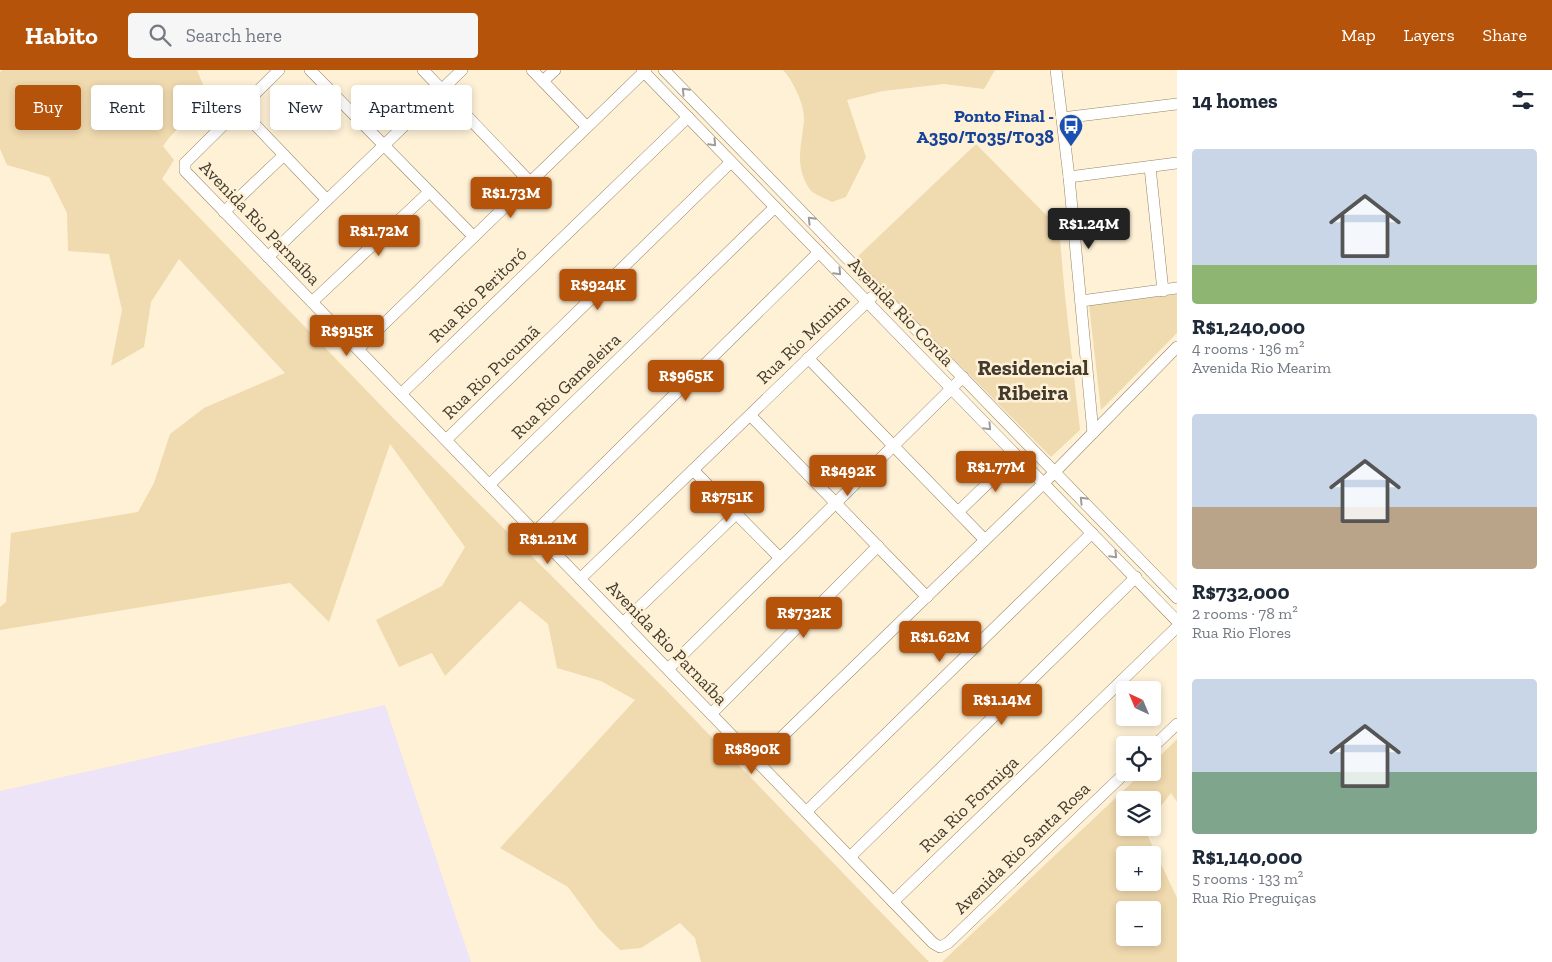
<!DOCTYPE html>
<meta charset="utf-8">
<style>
body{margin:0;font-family:"Zilla Slab",serif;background:#f6f6f7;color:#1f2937;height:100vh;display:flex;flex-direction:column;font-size:19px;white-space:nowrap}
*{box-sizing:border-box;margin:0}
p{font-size:16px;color:#747a83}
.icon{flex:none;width:28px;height:28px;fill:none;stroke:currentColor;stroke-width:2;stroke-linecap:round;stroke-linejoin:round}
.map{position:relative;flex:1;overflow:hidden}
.drawer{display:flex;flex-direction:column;background:#fff;width:375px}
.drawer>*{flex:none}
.hud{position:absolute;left:15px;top:15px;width:475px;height:45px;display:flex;gap:10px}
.needle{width:32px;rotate:316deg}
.tools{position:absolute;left:1116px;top:611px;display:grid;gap:10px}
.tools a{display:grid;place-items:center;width:45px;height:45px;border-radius:5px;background:#fff;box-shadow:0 2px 8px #0003;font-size:25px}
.price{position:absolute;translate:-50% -42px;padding:0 11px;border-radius:5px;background:#b45309;color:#fff;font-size:16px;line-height:32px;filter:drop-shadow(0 1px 2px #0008)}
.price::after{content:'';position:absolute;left:50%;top:30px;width:15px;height:11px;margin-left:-8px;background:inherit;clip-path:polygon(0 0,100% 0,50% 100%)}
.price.active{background:#222;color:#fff}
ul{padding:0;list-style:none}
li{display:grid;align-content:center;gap:10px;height:265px;padding:0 15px}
li span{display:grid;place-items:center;height:155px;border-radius:5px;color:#555}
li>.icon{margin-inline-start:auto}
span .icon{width:90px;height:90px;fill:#fffc;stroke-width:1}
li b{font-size:21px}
h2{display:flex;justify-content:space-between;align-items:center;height:60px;padding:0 15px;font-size:21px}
.chip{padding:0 18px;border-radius:5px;background:#fff;box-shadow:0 2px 8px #0003;font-size:18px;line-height:45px}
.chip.active{background:#b45309;color:#fff}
header{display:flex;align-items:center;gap:30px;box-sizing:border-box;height:70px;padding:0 25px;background:#b45309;color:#fff}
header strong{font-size:24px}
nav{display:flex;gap:28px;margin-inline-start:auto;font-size:18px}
.search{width:350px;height:45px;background:#f6f6f7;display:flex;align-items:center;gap:12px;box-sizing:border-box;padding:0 18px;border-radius:5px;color:#747a83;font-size:19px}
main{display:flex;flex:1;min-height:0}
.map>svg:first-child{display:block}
</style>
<header>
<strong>Habito</strong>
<div class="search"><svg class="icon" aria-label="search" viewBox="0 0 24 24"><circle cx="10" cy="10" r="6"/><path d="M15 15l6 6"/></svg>Search here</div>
<nav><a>Map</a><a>Layers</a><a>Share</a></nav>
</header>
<main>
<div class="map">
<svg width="1177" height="892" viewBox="0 0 1177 892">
<rect width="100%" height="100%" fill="#fff1d6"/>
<polygon fill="#eee4f8" points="385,635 471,892 0,892 0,721"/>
<g fill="#f0daaf" fill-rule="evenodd">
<polygon points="3,0 197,0 208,27 168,69 163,76 174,90 162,109 394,349 666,620 929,892 701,892 695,868 680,853 641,878 620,880 599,859 568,817 500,778 635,630 601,611 557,598 548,554 520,531 445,606 432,583 399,597 376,550 442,516 465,477 390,374 329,552 290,513 0,560 0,537 6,532 11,463 138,442 154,413 170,364 204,338 285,303 179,189 151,232 144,277 111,296 122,240 109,184 68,181 67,143 49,107 7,95 0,79 0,2"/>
<path d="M783,0h212l-11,19 -40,-5 -61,7 -36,9 19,57 -20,40 -14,5c-7,-4 -20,-8 -23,-14 -15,-23 -7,-44 -5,-68 1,-14 -11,-40 -21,-50z"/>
<polygon points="976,74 1059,158 1065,226 1080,360 1051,387 855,189"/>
<polygon points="1177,224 1177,263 1101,340 1089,235"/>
<path d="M1177,669v63l-6,-9 -18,23 -1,-16h-27v28h19l33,70v64h-235l200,-189 10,-1 1,-9zM1125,785h27v27h-27zM1125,840h27v28h-27z"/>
</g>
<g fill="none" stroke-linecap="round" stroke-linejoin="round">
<defs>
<g id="minor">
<polyline points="279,0 185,93 185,101 933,873 940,877 948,873 1126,702"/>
<polyline points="310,0 474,167"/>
<polyline points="423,0 530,112"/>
<polyline points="532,0 587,57"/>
<polyline points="642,0 1177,551"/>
<polyline points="664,0 1177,528"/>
<polyline points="1056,0 1069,107 1093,363"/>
<polyline points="543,11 555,0"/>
<polyline points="240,39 327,130"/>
<polyline points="1062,48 1177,34"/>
<polyline points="1150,97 1163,221"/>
<polyline points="1069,107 1177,93"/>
<polyline points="224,142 284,85"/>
<polyline points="268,187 462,0"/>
<polyline points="1081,231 1177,218"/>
<polyline points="312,232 429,122"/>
<polyline points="358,279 646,0"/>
<polyline points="808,288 985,470"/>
<polyline points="401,324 688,47"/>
<polyline points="750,345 927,527"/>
<polyline points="446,370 731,92"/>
<polyline points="693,400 780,488"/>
<polyline points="489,415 775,137"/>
<polyline points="958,442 1016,386"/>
<polyline points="535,462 819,182"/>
<polyline points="580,509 872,227"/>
<polyline points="623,553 736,444"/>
<polyline points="668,599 963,307"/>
<polyline points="711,644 878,476"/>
<polyline points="1152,678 1177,654"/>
<polyline points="757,691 1044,413 1177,277"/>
<polyline points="806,742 1092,463"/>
<polyline points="850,787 1136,507"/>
<polyline points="893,832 1177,557"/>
</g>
</defs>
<use href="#minor" stroke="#958566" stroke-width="12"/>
<use href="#minor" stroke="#fff" stroke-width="11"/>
</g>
<defs><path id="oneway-chevron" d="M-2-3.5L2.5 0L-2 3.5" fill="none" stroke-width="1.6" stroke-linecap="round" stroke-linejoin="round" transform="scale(1.25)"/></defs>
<g stroke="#a09c96">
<use href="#oneway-chevron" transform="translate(685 21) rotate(-134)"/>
<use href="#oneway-chevron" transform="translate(713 73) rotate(46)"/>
<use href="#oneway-chevron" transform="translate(811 150) rotate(-134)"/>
<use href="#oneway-chevron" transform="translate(838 202) rotate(46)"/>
<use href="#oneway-chevron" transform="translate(988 357) rotate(46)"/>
<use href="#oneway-chevron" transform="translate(1083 430) rotate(-134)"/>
<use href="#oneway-chevron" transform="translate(1114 485) rotate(45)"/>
</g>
<defs>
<symbol id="bus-pin" viewBox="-11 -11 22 30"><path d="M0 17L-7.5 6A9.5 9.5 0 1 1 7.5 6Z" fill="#1a4fb4" stroke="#fff1d6"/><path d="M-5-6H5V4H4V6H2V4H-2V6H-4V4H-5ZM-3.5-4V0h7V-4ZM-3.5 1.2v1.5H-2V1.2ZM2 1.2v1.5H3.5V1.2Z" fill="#fff"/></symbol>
</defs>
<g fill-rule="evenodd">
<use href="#bus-pin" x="1057" y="42" width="28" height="38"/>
</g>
<g text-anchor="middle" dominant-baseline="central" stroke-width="5" stroke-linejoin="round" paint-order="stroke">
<g font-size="18" font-weight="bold" fill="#164399" stroke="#fff1d6" text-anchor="end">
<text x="1054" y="46">Ponto Final -<tspan x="1054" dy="21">A350/T035/T038</tspan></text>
</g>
<g font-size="18" fill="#413a2d" stroke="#fff1d6">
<text transform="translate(260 153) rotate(46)">Avenida Rio Parnaíba</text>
<text transform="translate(478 225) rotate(-44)">Rua Rio Peritoró</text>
<text transform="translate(901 242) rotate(46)">Avenida Rio Corda</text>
<text transform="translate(803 269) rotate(-44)">Rua Rio Munim</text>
<text transform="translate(491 302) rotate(-44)">Rua Rio Pucumã</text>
<text transform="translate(566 316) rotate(-44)">Rua Rio Gameleira</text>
<text transform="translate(667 573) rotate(46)">Avenida Rio Parnaíba</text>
<text transform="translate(969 734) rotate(-44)">Rua Rio Formiga</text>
<text transform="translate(1022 778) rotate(-44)">Avenida Rio Santa Rosa</text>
</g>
<g font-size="22" font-weight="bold" fill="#413a2d" stroke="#fff1d6">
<text x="1033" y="297">Residencial<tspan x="1033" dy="25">Ribeira</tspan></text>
</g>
</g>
</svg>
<div class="tools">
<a><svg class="needle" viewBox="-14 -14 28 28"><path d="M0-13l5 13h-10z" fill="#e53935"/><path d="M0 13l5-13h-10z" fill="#747a83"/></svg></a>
<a><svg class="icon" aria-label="locate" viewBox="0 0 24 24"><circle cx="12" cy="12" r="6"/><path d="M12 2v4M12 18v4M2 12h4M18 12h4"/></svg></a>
<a><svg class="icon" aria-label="layers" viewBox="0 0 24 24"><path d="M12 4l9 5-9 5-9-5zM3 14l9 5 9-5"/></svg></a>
<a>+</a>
<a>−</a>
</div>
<b class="price" style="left:511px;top:149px">R$1.73M</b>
<b class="price active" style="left:1089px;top:180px">R$1.24M</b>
<b class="price" style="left:379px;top:187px">R$1.72M</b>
<b class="price" style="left:598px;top:241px">R$924K</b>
<b class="price" style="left:347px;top:287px">R$915K</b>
<b class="price" style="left:686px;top:332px">R$965K</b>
<b class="price" style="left:996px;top:423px">R$1.77M</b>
<b class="price" style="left:848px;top:427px">R$492K</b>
<b class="price" style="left:727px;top:453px">R$751K</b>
<b class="price" style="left:548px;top:495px">R$1.21M</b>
<b class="price" style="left:804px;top:569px">R$732K</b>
<b class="price" style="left:940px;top:593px">R$1.62M</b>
<b class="price" style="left:1002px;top:656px">R$1.14M</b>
<b class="price" style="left:752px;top:705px">R$890K</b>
<div class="hud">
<a class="chip active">Buy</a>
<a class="chip">Rent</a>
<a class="chip">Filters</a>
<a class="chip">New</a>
<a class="chip">Apartment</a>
</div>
</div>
<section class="drawer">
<h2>14 homes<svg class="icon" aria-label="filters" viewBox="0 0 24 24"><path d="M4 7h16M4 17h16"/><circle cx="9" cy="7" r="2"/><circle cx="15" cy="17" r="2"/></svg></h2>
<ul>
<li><span style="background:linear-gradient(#c9d6e8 75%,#8fb573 0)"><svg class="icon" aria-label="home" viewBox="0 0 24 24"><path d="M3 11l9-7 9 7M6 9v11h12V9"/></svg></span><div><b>R$1,240,000</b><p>4 rooms · 136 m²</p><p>Avenida Rio Mearim</p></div></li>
<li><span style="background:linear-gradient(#c9d6e8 60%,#b9a48a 0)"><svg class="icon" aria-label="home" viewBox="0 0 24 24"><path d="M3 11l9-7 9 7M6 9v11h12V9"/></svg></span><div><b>R$732,000</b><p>2 rooms · 78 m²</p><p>Rua Rio Flores</p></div></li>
<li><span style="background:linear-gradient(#c9d6e8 60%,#7fa58c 0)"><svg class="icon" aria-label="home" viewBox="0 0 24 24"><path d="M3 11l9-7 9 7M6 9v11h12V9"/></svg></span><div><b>R$1,140,000</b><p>5 rooms · 133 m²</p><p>Rua Rio Preguiças</p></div></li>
</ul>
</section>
</main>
